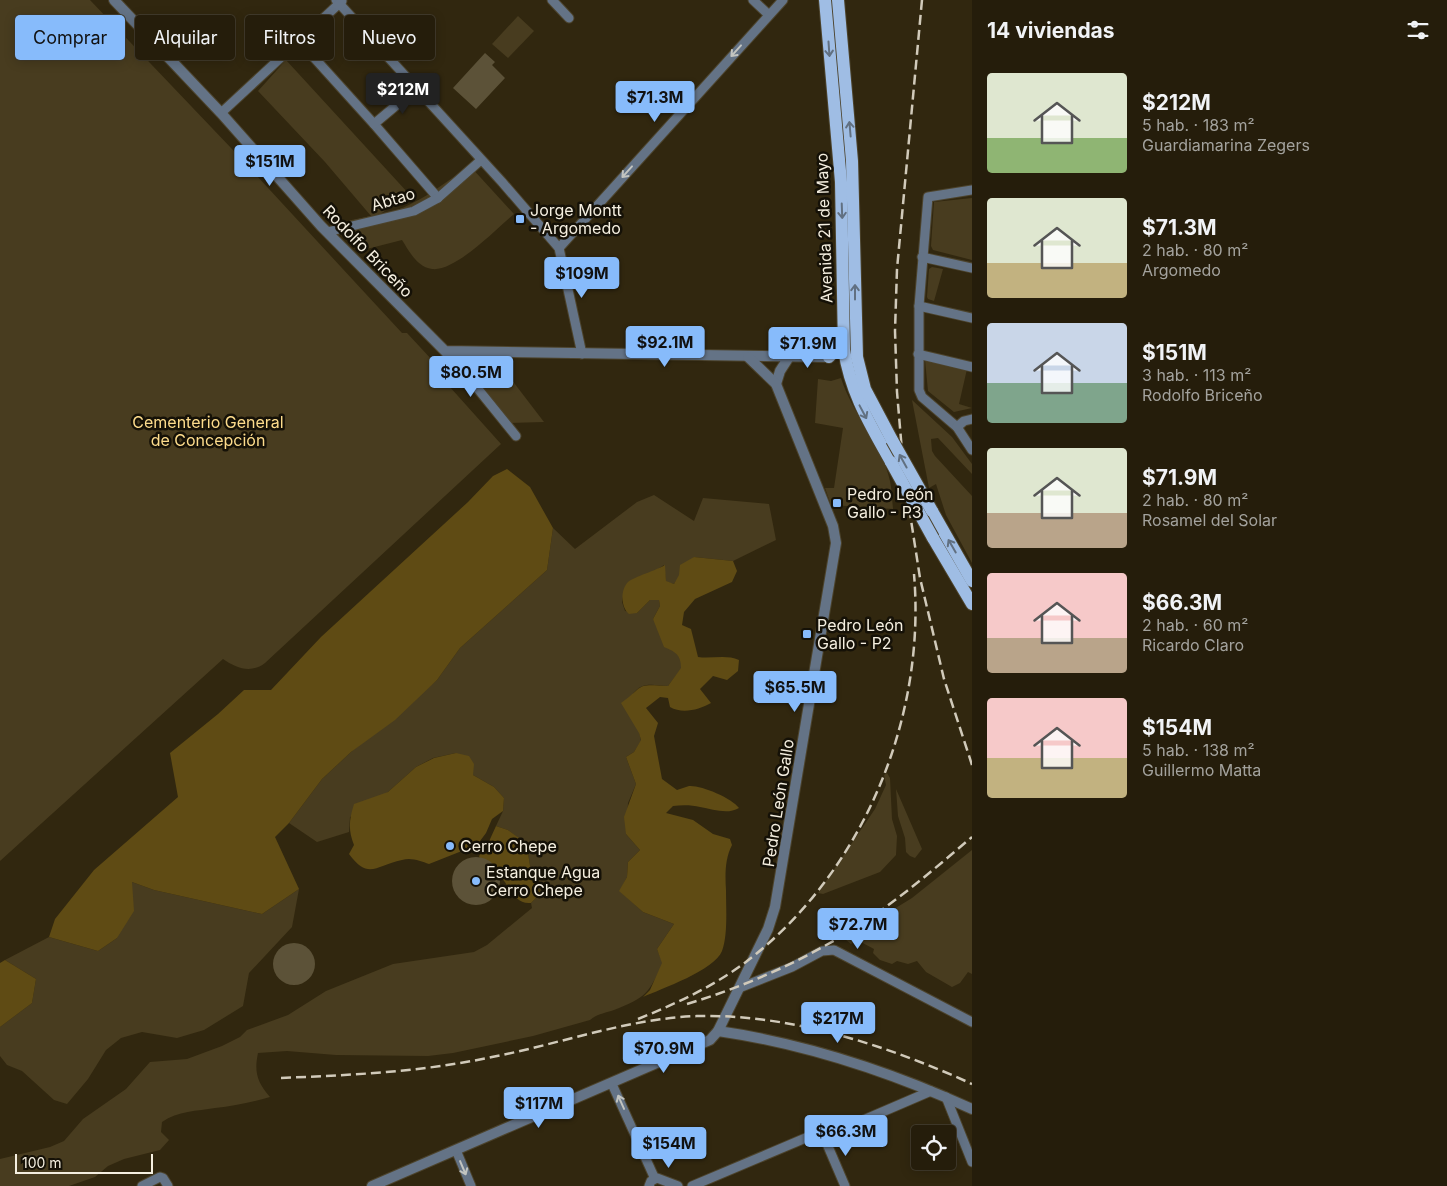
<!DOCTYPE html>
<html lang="es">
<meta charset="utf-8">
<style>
body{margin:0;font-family:Inter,sans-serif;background:#312a19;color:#f1f3f6;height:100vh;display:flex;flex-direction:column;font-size:19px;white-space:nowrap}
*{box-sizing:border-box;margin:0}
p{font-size:16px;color:#a3a29d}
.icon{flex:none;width:28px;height:28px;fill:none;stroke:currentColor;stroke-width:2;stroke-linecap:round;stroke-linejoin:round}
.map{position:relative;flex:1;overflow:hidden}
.details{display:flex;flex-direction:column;background:#251d0b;width:475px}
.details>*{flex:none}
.banner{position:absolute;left:15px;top:15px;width:475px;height:45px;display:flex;gap:10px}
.tools{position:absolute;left:911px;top:1125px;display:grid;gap:10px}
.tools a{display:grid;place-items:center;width:45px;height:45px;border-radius:5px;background:#251d0b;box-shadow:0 2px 12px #0003,0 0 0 1px #423b2c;font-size:25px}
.scale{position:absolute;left:15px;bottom:12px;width:138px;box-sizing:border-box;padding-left:5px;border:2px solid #f5efe0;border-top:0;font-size:14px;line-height:18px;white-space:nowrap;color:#f5efe0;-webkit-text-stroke:4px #151107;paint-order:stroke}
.price{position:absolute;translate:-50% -42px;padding:0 11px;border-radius:5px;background:#87bbfb;color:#111;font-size:16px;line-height:32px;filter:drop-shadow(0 1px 2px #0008)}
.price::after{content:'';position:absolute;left:50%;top:30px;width:15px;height:11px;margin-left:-8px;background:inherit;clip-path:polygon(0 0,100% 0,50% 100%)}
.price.current{background:#222;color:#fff}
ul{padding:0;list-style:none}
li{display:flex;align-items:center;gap:15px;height:125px;padding:0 15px}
li span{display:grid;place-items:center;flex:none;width:140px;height:100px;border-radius:5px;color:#555}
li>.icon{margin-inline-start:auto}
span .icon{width:60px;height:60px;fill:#fffc;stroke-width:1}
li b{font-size:21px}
h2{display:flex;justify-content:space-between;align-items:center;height:60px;padding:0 15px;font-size:21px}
.tag{padding:0 18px;border-radius:5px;background:#251d0b;box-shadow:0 2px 12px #0003,0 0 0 1px #423b2c;font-size:18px;line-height:45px}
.tag.current{background:#87bbfb;color:#111}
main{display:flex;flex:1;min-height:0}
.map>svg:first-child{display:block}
</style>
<main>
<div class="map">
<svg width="972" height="1186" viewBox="0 0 972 1186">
<rect width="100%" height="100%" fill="#31270f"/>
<g fill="#483c1f">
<path d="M0,0h90l142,149 170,184h5l26,28 -1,6 69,77 -236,219c-14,11 -29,5 -42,-4l-223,202z"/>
<polygon points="518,16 534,31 508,58 492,44"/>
<path d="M286,60l123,134 -30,21c34,-6 62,-30 91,-49l44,48c-18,15 -59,58 -82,55 -15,-2 -23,-18 -30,-29l-43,11 -17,-29 29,-6 -46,-54 -67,-71z"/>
<polygon points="972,198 972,260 933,250 931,246 934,202"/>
<polygon points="932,267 943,269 934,301 928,299 927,297 929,269"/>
<polygon points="462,358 495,358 544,422 507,423 478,389"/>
<polygon points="925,360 967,369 959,404 972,408 954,412 928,391"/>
<path d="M841,378c11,36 42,68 49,103 2,9 2,19 3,28l-62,-4 -6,-17h9l9,-60 -28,-5 3,-44 13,2z"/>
<polygon points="912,400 952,437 972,464 972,474 938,438 931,439 932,451 935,456 972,496 972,563 946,515 936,484 929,488"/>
<path d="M654,495l40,26 9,-23 66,6 7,36 -43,21 -39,-4 -20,27 -8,-2 -2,-17 -40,27 -2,10 3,9 12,2 13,-13 9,-1 1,7 -7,13 28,40v10l-13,17c-16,-1 -26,-5 -36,9l9,46 -7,11 -8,5 10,27 -8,19 -2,31 14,16 -12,12 -1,15 -7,14 23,21 31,12 -17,25 6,14c-15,31 -16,34 -49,47 -9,3 -17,4 -24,10l-57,16 -80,17 -25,3 -92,-1 -49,-4 -29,2c-4,19 -1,29 12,44 -18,5 -36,9 -55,11 -18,3 -37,3 -53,14l-1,10 8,8 -9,10 -36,9 -16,7 -13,11 -26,9h-69v-27l50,-12 14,-6 19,-22 43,-30 24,-27 37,-3 35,-13 18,-9 7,-7 41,-15 38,-24 67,-27 81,-12 13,-7 45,-37 -1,-5 10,-10 -9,-15 -4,-25 -6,-12 -14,-11 -12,-4 7,-15 1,-13 -10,-11 -21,-12 -17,-22 -23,5 -17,9 -28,25 -38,25 -1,15 -32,10 -28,-19 33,-44 29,-27 86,-72 23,-32 87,-78 6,-42 22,21 62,-47z"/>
<polygon points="887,773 890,778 892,819 897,836 896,855 880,872 823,894 818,893 875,809 886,785 884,775"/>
<polygon points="896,789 922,849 915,858 910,856 906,852 905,838 898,816"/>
<polygon points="972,850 972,974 968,972 960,983 952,987 926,972 917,961 908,964 897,961 892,964 880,960 873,953 874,949 857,940 851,944 845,939 912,898"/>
<polygon points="132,882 154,890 262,914 299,889 292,927 249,973 243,1006 204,1030 177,1038 142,1032 121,1038 106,1050 88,1079 67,1104 54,1100 22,1071 7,1065 0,1056 0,1027 32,1003 36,979 5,960 49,937 98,951 117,938"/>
</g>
<g fill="#5f4b14">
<polygon points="507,469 530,487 553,528 547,570 460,648 437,680 395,720 351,752 322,779 289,823 275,837 299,889 262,914 154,890 132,882 134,911 117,938 98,951 49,937 55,919 94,870 178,797 170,753 218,714 244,690 271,690 321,637 468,502 493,476"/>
<path d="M694,557l39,4 4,10 -5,11 -37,17 -11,13 -2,13 9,4 7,28c14,2 28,-3 41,3l-1,11 -11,9 -14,-4 -13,13 11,14c-12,7 -29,11 -41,4l-2,-9 -8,-1 -14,11 12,15 -4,13 8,43 15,11c4,-1 8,-3 12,-4 12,-1 43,12 50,22 -12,7 -26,1 -39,-1 -8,-2 -18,-2 -27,-1l-7,7 27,7 20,14 17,5 2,6c-7,13 -7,30 -6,45 0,18 2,45 -4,61 -7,19 -61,38 -79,46l7,-7 12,-27 -5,-14 17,-25 -31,-12 -24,-21 8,-14 1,-15 12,-12 -14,-16 -2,-17 12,-33 -10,-27 8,-5 7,-12 -2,-7 -18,-30c25,-18 13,-19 47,-17l13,-18c0,-13 -5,-16 -17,-21l-11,-28 7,-13 -1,-6h-9l-13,13 -8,1c-8,-6 -9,-24 -1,-32 6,-5 29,-12 37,-17l1,16 8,3 5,-9 1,-10z"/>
<path d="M456,753l13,3 5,8 -1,11 21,12 10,11 -1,13 -11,8 -6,14 -9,12 -48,19c-8,-3 -18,-7 -27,-4 -26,5 -33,21 -53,-6l5,-9c-6,-15 -5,-25 0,-41l34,-12 28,-25 18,-9z"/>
<path d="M496,826l12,4 15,11 5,12 4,25 9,15 -10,10c-18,2 -22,-21 -35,-31 -3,-3 -8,-4 -12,-5l-5,-11 7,-8z"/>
<polygon points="5,960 36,979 32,1003 0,1027 0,963"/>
</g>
<g fill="#5c5238">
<polygon points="485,53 495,62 492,65 505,78 476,109 453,88"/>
<circle cx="476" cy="881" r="24"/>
<circle cx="294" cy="964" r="21"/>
</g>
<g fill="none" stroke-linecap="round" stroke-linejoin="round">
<defs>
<g id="minor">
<polyline points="336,0 502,182 559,248 582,354"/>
<polyline points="552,0 569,18"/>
<polyline points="753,0 769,15"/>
<polyline points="299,41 374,124 438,198"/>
<polyline points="221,113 342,1"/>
<polyline points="374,124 417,88"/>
<polyline points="972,190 928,197 919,306 919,390 922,397 957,427 972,450"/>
<polyline points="327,232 414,211 438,198 481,160"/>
<polyline points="559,248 783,0"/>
<polyline points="922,257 972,268"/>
<polyline points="919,306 972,318"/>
<polyline points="445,351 452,363 478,389 516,436"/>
<polyline points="918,354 972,367"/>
<polyline points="957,427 964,421 972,419"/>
<polyline points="739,988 792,967 822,951 834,950 972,1022"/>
<polyline points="612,1084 655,1179"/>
<polyline points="946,1097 972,1162"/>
<polyline points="824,1137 931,1091"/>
<polyline points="824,1137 845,1186"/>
<polyline points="456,1150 471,1186"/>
<polyline points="142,1186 160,1177 163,1178 168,1186"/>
<polyline points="649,1186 651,1181 657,1178 678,1186"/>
<polyline points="692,1186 815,1134 820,1134 824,1137"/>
</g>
<g id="tertiary">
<polyline points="114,0 221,113 321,226 445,351 829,357"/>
<polyline points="776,384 780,371 789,357"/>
<path d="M718,1031c89,13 173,41 254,78"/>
<polyline points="372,1186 710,1040 718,1031 768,929 775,907 836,543 833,526 776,384 748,357"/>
</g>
<g id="primary">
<path d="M825,0l16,182 3,168c7,44 26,74 47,112"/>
<polyline points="838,0 852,161 857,357 865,389 892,440"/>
<polyline points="829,357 843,342"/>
<polyline points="932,511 972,581"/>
<polyline points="933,538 972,604"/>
</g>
</defs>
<use href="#minor" stroke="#4c432c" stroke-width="11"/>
<use href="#tertiary" stroke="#4c432c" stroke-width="12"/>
<use href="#primary" stroke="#4c432c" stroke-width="14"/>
<use href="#minor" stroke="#647386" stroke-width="9"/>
<use href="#tertiary" stroke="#647386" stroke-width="10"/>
<use href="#primary" stroke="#9fbde4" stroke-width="12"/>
<g stroke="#d1caba" stroke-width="2.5" stroke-dasharray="10 5" stroke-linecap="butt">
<polyline points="922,0 897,269 895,331 897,392 904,475 920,578 944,679 972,765"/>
<path d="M687,1004c66,-20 129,-49 186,-88 35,-24 67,-52 99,-79"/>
<path d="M638,1019c42,-17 83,-36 118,-65 110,-90 170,-239 158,-380"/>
<path d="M281,1078c71,-3 141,-6 211,-21 68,-13 137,-39 207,-41 92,-2 190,30 273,68"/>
</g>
<defs>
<g id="primary-bridge">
<polyline points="892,440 932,511"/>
<polyline points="891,462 933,538"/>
</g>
</defs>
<use href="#primary-bridge" stroke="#4c432c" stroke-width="14" stroke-linecap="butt"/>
<use href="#primary-bridge" stroke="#9fbde4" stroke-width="12"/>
</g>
<defs><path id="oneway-shaft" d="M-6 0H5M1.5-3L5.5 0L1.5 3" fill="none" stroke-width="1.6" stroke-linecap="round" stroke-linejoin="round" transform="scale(1.25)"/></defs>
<g stroke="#617081">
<use href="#oneway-shaft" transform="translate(829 49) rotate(86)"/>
<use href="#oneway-shaft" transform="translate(850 129) rotate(-95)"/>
<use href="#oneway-shaft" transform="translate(842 211) rotate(88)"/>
<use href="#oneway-shaft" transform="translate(855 292) rotate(-90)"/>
<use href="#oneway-shaft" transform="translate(863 412) rotate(62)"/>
<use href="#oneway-shaft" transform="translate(903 461) rotate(-119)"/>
<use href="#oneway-shaft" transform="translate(952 546) rotate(-120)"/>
</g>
<g stroke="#c2c4c0">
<use href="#oneway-shaft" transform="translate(736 51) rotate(132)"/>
<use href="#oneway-shaft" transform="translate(627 172) rotate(132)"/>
<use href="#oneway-shaft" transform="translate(621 1102) rotate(-114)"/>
<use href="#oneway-shaft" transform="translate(463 1168) rotate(67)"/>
</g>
<g fill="#87bbfb" stroke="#151107" stroke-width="2">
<rect x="515" y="214" width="10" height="10" rx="2.5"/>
<rect x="832" y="498" width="10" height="10" rx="2.5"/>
<rect x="802" y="629" width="10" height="10" rx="2.5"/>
<circle cx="450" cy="846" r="5"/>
<circle cx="476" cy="881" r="5"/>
</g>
<g text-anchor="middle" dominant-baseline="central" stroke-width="5" stroke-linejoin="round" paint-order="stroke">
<g font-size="16" fill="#f5efe0" stroke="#151107">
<text transform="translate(393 199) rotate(-17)">Abtao</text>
<text transform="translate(824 228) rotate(-92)">Avenida 21 de Mayo</text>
<text transform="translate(368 251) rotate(46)">Rodolfo Briceño</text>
<text transform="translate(778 803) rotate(-81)">Pedro León Gallo</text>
</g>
<g font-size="16" fill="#f5efe0" stroke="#151107" text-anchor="start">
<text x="530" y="210">Jorge Montt<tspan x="530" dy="18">- Argomedo</tspan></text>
<text x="847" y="494">Pedro León<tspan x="847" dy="18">Gallo - P3</tspan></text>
<text x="817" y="625">Pedro León<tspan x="817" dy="18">Gallo - P2</tspan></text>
<text x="460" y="846">Cerro Chepe</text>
<text x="486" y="872">Estanque Agua<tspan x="486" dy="18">Cerro Chepe</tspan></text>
</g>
<g font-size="16" fill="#fddc8c" stroke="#151107">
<text x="208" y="422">Cementerio General<tspan x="208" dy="18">de Concepción</tspan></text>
</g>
</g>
</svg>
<div class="tools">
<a><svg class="icon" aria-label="locate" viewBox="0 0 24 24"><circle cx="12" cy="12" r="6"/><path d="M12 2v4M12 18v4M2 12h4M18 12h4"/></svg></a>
</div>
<div class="scale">100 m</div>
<b class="price current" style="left:403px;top:115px">$212M</b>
<b class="price" style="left:655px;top:123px">$71.3M</b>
<b class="price" style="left:270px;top:187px">$151M</b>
<b class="price" style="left:582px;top:299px">$109M</b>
<b class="price" style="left:665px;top:368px">$92.1M</b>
<b class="price" style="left:808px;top:369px">$71.9M</b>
<b class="price" style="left:471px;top:398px">$80.5M</b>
<b class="price" style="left:795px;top:713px">$65.5M</b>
<b class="price" style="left:858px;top:950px">$72.7M</b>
<b class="price" style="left:838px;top:1044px">$217M</b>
<b class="price" style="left:664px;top:1074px">$70.9M</b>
<b class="price" style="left:539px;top:1129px">$117M</b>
<b class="price" style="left:846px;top:1157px">$66.3M</b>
<b class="price" style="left:669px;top:1169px">$154M</b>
<div class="banner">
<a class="tag current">Comprar</a>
<a class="tag">Alquilar</a>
<a class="tag">Filtros</a>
<a class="tag">Nuevo</a>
</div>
</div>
<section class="details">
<h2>14 viviendas<svg class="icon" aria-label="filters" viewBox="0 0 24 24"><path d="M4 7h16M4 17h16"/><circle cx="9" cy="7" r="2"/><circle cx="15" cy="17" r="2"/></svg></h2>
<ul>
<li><span style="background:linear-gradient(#dfe7d0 65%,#8fb573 0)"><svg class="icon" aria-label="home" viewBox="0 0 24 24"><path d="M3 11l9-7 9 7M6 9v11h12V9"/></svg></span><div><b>$212M</b><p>5 hab. · 183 m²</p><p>Guardiamarina Zegers</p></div></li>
<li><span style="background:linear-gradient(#dfe7d0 65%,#c2b280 0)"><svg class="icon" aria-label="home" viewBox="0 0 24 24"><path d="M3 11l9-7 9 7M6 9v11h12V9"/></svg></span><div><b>$71.3M</b><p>2 hab. · 80 m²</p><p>Argomedo</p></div></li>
<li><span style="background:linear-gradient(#c9d6e8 60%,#7fa58c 0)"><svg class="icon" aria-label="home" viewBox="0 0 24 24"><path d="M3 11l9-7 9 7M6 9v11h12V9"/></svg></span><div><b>$151M</b><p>3 hab. · 113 m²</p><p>Rodolfo Briceño</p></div></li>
<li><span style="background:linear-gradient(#dfe7d0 65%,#b9a48a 0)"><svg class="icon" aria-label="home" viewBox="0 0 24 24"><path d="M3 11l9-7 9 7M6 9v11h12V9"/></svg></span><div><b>$71.9M</b><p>2 hab. · 80 m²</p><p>Rosamel del Solar</p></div></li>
<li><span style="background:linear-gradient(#f6c9c9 65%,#b9a48a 0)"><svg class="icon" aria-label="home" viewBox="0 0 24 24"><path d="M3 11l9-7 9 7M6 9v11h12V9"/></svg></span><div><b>$66.3M</b><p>2 hab. · 60 m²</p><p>Ricardo Claro</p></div></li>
<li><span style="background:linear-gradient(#f6c9c9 60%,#c2b280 0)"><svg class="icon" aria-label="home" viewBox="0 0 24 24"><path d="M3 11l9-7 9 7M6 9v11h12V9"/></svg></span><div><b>$154M</b><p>5 hab. · 138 m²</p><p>Guillermo Matta</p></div></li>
</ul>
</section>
</main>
